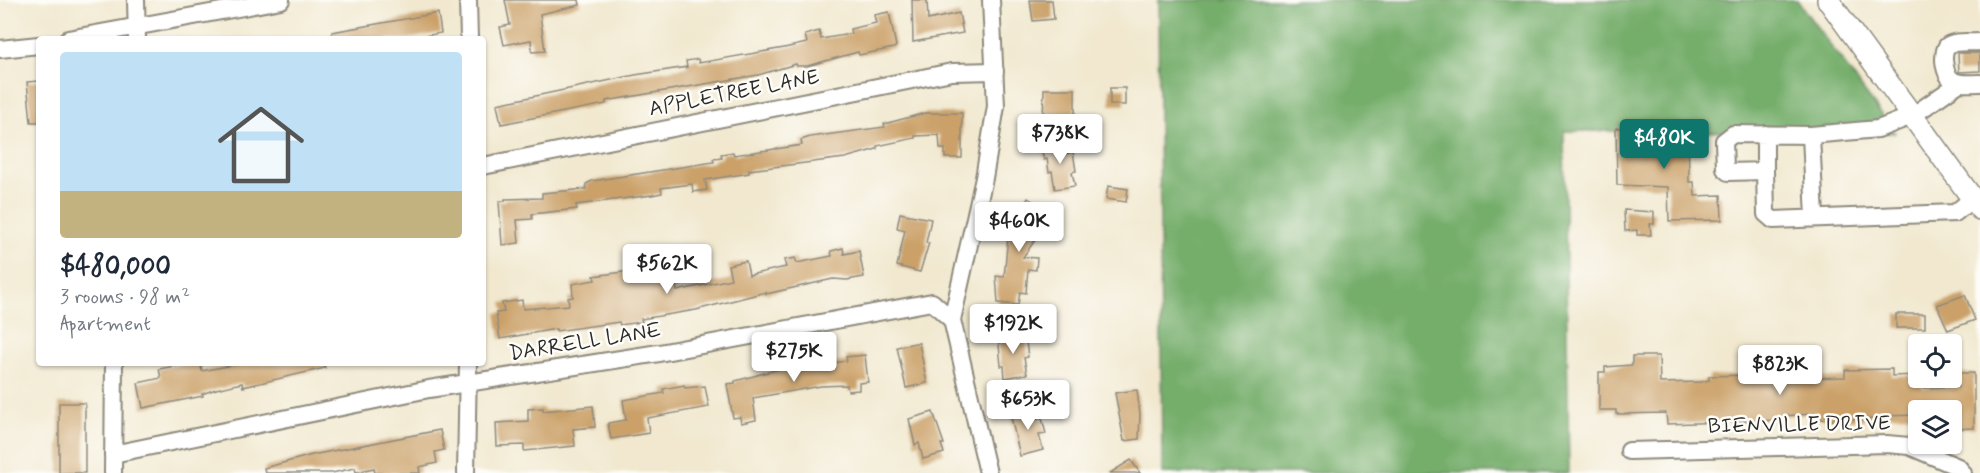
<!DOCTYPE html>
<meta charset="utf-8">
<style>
body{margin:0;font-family:Mynerve,sans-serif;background:#f6f6f7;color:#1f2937;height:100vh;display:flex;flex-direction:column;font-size:22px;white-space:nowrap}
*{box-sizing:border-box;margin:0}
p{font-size:20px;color:#747a83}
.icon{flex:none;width:33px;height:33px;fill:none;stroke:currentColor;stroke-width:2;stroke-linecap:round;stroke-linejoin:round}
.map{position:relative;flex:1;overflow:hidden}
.drawer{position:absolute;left:36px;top:36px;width:450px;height:330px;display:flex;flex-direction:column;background:#fff;border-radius:6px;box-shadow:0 2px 4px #0004}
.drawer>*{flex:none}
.controls{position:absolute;left:1908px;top:334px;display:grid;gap:12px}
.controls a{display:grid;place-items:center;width:54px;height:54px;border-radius:6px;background:#fff;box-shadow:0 2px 4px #0004;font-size:30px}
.price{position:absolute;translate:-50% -51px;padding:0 14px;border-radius:6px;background:#fff;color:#222;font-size:20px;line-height:39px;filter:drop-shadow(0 2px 3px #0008)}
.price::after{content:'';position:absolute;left:50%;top:36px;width:18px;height:14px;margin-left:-9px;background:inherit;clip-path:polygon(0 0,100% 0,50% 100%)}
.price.selected{background:#0f766e;color:#fff}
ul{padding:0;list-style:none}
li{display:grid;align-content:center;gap:12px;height:318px;padding:0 24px}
li span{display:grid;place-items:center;height:186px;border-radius:6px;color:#555}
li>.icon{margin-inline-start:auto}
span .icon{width:108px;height:108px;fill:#fffc;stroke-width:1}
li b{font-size:26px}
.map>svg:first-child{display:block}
</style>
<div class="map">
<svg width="1980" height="473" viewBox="0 0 1980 473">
<rect width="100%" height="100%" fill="#fdfcf7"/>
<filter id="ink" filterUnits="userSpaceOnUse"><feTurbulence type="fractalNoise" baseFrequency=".0167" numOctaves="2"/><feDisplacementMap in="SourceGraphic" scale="12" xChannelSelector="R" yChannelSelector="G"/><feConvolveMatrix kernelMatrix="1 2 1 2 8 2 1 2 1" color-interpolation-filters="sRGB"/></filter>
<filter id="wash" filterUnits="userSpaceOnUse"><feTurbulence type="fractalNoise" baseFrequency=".008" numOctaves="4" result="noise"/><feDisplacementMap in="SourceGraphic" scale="24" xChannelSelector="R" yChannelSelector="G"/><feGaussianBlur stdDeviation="1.35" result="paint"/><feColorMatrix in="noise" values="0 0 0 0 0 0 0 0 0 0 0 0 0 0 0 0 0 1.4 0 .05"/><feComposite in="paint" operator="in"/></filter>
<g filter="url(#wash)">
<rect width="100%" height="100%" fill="#f1e8cf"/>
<polygon fill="#75ad6b" stroke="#506c4b" stroke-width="1.5" points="1158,0 1797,0 1895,133 1564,131 1569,473 1162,473"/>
<g id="blocks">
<g fill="#cba169">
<polygon points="505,0 579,0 580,5 540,14 545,51 532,52 531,40 504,45 500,27 510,25"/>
<polygon points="912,0 927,0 928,20 959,13 963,33 913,42"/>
<polygon points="1030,0 1052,0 1054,19 1033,21"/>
<polygon points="889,12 896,46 894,48 859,55 858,52 807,66 797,66 796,64 758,75 606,101 606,104 501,124 497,104 635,75 687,67 686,61 698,59 699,63 784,48 807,43 805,35 819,31 821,39 851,34 850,29 876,23 874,15"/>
<polygon points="438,13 441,33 407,39 332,39 332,32"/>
<polygon points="1958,53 1980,53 1980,71 1959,72"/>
<polygon points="39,81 39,122 31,122 27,82"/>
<rect x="1110" y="88" width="15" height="17"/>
<polygon points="1044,89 1075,89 1075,119 1043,119"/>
<polygon points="925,113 962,113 962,158 945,158 945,149 940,149 939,135 915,136 915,138 877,146 877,149 845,158 749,170 749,173 705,180 707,190 693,192 692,184 661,188 662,193 652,195 576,205 577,209 532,214 532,219 517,220 519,243 502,245 499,201 505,201 505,199 542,198 542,193 586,189 586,184 592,181 714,162 713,159 722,158 721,154 733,152 734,155 802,145 801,140 810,137 885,127 884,124"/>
<polygon points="1688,126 1689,182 1694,182 1695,196 1721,195 1722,220 1669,221 1668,187 1617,185 1616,128"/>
<polygon points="1062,143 1064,154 1073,152 1076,171 1072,172 1075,186 1055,189 1052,171 1049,172 1047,159 1044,160 1041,147"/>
<polygon points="1108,186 1128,189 1126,202 1106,199"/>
<polygon points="1028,198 1046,210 1036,225 1043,229 1023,257 1037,258 1036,270 1028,269 1026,293 1020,292 1018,305 998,303 996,276 1004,277 1008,236 1004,234"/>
<polygon points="1624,210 1654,212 1654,224 1650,224 1651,235 1637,235 1637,230 1625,231"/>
<polygon points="900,213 931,219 926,243 929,243 920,272 897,266 905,230 897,228"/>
<polygon points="843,248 844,254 859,251 864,277 847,280 833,279 766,294 766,292 696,310 641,319 642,322 620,325 619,322 556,331 556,329 500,339 496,313 504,312 502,303 522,300 523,309 569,305 568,298 573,297 572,284 595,280 594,276 637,270 638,277 667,272 670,286 676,285 677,291 731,279 728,265 746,261 749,275 786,267 784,260 795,258 797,263 832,256 831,251"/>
<polygon points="1965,295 1975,320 1948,330 1937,305"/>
<rect x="1896" y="314" width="29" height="14"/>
<polygon points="1018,332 1020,343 1026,342 1028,357 1024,358 1027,374 1005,378 1004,366 1001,366 998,335"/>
<polygon points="915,343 919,343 927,383 906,388 897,347"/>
<polygon points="865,355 868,382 859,383 859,390 848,391 847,385 821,386 753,398 756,420 741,423 740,417 733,418 727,384 735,383 735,381 790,366 791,369 847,361 846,357"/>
<polygon points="1632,356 1659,356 1660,383 1701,382 1709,380 1709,376 1747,375 1747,371 1792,370 1792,374 1805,373 1805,378 1845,377 1845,370 1892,369 1892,376 1918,375 1918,378 1923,378 1923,388 1958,387 1958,373 1974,373 1974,428 1952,429 1952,411 1918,411 1918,415 1882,416 1882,419 1831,420 1813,418 1813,414 1781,416 1781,420 1667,424 1666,413 1616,414 1616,410 1599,410 1599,372 1605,372 1605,367 1632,365"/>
<polygon points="190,363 200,363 202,371 244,363 324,363 325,368 243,387 242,383 216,389 202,394 203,396 143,408 138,383 161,378 159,369"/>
<polygon points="684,385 685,388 705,386 709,407 647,418 649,433 611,439 608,423 626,420 623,400 664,393 663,389"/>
<polygon points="1137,390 1140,414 1139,439 1124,441 1115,393"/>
<rect x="59" y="403" width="26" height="70"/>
<polygon points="593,406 595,427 573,429 575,446 524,451 524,445 497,446 496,423 528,421 528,409 543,408 543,411"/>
<polygon points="1032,407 1035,420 1042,418 1046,434 1039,435 1043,450 1020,456 1010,413"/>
<polygon points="933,412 944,444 941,444 944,453 923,459 919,443 915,445 909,419"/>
<polygon points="440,430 444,450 435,452 437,463 419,467 420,473 375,473 374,468 356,472 355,468 332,473 265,473 264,468 312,455"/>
<polygon points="1131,460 1140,473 1110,473"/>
</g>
</g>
</g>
<g filter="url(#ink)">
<use href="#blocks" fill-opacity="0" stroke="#8e8a7d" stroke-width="1.5"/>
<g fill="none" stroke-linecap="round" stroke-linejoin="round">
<defs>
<g id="minor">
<polyline points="136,0 137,39"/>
<polyline points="468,0 469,39"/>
<polyline points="68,39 281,0"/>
<path d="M1980,42c-9,1 -26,-2 -33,4 -3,4 -3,9 -3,14 2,25 14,24 36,23"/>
<polyline points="0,49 39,45"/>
<polyline points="1765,134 1765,171 1728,172 1725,169 1724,141 1733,134 1811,135 1878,129 1912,116 1958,84"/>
<polyline points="1811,135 1815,218"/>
<polyline points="483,166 952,72 995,71"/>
<polyline points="1765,171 1766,214 1773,220 1955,213 1972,199"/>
<polyline points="1629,451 1887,444 1909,446 1958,467 1963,473"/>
<polyline points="113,454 429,389 659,353 932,302 952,320"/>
<polyline points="113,473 114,363"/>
<polyline points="466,473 468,363"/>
<polyline points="988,473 952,320 984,178 996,106 991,0"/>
</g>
<polyline id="major" points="1828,0 1980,209"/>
</defs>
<use href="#minor" stroke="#8e8a7d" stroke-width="20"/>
<use href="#major" stroke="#8e8a7d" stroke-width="24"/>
<use href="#minor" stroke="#fff" stroke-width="16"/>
<use href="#major" stroke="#fff" stroke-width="21"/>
</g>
</g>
<g text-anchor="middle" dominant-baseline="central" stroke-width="5" stroke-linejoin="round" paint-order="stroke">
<g font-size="21" fill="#2b2b2b" stroke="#fdfcf7">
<text transform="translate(734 93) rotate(-11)">APPLETREE LANE</text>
<text transform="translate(585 342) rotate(-9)">DARRELL LANE</text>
<text transform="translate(1799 425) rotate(-1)">BIENVILLE DRIVE</text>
</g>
</g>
</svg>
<div class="controls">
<a><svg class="icon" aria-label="locate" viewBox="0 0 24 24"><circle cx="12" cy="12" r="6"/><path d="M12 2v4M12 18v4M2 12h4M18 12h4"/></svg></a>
<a><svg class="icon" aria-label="layers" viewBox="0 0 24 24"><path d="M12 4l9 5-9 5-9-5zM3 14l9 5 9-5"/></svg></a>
</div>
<b class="price" style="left:1060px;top:165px">$738K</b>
<b class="price selected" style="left:1664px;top:170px">$480K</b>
<b class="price" style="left:1019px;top:253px">$460K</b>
<b class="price" style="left:667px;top:295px">$562K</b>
<b class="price" style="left:1013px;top:355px">$192K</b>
<b class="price" style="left:794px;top:383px">$275K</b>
<b class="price" style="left:1780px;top:396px">$823K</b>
<b class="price" style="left:1028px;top:431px">$653K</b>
<section class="drawer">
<ul>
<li><span style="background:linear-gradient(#bfe0f5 75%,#c2b280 0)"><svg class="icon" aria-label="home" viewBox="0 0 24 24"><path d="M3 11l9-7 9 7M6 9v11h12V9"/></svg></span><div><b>$480,000</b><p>3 rooms · 98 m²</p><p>Apartment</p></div></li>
</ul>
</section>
</div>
